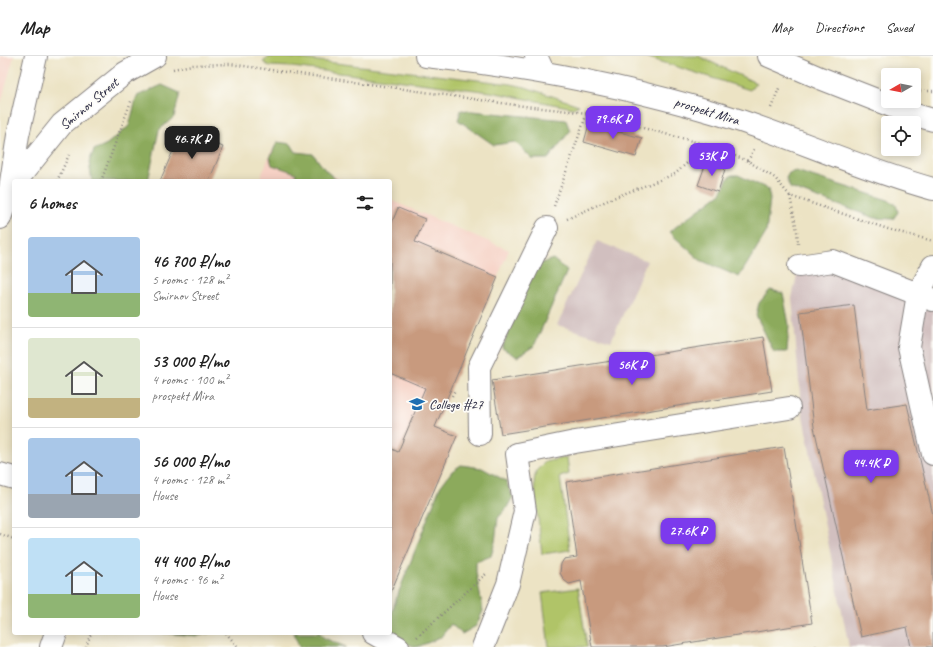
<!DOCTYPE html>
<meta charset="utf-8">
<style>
body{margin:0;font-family:Caveat,sans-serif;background:#f6f6f6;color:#222;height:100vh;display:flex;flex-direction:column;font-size:15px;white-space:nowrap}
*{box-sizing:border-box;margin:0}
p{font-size:13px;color:#767676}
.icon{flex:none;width:22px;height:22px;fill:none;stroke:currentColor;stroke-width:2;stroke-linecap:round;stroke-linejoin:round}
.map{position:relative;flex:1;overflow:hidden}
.sheet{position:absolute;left:12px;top:123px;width:380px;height:456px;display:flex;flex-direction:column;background:#fff;border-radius:4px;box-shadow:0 2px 10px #0003}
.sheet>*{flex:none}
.needle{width:26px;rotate:261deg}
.tools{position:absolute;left:881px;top:12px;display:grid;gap:8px}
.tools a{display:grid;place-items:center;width:40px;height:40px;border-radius:4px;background:#fff;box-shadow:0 2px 10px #0003;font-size:20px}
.price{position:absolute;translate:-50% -34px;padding:0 9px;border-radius:8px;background:#7c3aed;color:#fff;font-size:13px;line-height:26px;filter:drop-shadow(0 1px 2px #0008)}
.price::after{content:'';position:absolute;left:50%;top:24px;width:12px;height:9px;margin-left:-6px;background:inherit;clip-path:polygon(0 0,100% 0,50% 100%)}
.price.selected{background:#222;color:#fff}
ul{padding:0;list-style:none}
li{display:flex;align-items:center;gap:12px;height:100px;padding:0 16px}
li+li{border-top:1px solid #e0e0e0}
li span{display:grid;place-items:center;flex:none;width:112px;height:80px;border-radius:4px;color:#555}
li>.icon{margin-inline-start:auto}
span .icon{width:48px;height:48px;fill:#fffc;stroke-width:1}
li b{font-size:17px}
h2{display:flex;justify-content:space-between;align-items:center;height:48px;padding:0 16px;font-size:17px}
header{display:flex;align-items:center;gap:24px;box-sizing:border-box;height:56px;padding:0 20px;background:#fff;border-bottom:1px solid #e0e0e0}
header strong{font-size:19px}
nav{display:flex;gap:22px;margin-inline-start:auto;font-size:14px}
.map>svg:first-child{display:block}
</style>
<header>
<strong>Map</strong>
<nav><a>Map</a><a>Directions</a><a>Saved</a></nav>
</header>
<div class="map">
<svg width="933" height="591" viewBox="0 0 933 591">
<rect width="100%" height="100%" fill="#fdfcf7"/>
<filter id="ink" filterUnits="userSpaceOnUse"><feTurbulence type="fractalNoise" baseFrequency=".025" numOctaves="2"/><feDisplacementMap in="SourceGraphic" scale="8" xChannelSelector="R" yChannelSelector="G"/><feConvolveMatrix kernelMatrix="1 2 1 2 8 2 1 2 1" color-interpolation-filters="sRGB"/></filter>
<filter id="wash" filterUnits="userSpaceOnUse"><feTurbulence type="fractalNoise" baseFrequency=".012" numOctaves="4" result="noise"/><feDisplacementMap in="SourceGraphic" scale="16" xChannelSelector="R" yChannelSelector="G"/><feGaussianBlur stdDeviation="0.9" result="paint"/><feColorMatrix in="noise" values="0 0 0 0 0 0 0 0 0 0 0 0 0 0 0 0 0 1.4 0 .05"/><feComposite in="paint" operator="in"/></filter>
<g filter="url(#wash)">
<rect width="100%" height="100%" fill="#ece3c4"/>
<g fill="#f6d1c5">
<polygon points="0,0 14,0 1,47 0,47"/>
<polygon points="272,94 345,125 259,125"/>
<polygon points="390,144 509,194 435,371 457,380 390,539"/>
</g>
<g fill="#d1bfbf">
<polygon points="597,185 647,205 611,285 557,269"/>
<polygon points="833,205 933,244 933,591 849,591 801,350 792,242 799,210"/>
</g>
<g fill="#b0c467" stroke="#697351">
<polygon points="643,0 698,0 756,27 750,34"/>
<polygon points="269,1 285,1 511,28 525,31 579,49 573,52 491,36 292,11 269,10 263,6"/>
<polygon points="567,401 569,418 560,421 570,494 542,498 534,426 536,415 545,406"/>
<polygon points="578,532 587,591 549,591 542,537"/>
</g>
<g fill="#8caa5c" stroke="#57664c">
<polygon points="162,29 180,37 174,61 159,74 148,125 92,125 89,106 94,94 107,88 129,70 137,40"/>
<polygon points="461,54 566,64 570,75 548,103 532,103 515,86 494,89 458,64"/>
<polygon points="277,86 291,88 296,96 313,98 326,115 338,125 295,125 296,117 272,109 270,102"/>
<polygon points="796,115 888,144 896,149 898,156 893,163 875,162 790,132 786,122 789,117"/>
<polygon points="732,119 738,119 768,133 770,143 766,177 739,221 700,204 669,176 721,137 728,122"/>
<polygon points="553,203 567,215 534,290 517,301 502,292 536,209"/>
<polygon points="770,234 783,237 789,269 787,296 774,296 756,259 759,247"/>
<polygon points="461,409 482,412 506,425 513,441 506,453 498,462 495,486 491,500 476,506 476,516 483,555 476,570 462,578 451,568 440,582 417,591 401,586 390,577 390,563 396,543 440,431 452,415"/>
<polygon points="163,577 210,577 198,580"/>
<polygon points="294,577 320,577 324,582 346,591 299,591"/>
</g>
<g id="blocks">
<g fill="#c89a7e">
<polygon points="589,68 642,82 636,101 584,86"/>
<polygon points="182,74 223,91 209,125 160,125"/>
<polygon points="706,107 725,113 718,136 698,129"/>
<polygon points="398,152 425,163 415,186 498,221 435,371 457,380 390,538 390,392 398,396 425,332 390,317 390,171"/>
<polygon points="854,249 867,354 907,348 933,459 933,591 911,591 907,571 861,581 814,371 800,256"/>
<polygon points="763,281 772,335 501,378 492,324"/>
<polygon points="784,391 812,567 663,591 592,591 581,525 569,528 564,524 560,517 561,508 564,503 577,501 566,426"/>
</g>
</g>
</g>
<g filter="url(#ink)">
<use href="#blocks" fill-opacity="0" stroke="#878280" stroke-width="1"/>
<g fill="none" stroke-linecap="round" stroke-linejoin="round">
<defs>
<g id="minor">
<polyline points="536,0 543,15"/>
<polyline points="799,210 833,205 933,244"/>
<polyline points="933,210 918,238 909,291 933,398"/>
<polyline points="480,378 479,311 547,172"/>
<polyline points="0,418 14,422"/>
<polyline points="373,577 398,591"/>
<polyline points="51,591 56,577"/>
<polyline points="483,591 508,528 525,455 517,398 575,386 789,352"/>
</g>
<g id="major">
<path d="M426,0c100,11 197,29 293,58 73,22 141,55 214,75"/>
<polyline points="769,0 820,22 912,58 933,64"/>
<polyline points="16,125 62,68 125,17 155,0"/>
<polyline points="0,162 10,133 18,79 36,0"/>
</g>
</defs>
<use href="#minor" stroke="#878280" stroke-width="24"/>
<use href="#major" stroke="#878280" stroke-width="24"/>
<g stroke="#878280" stroke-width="2.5" stroke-dasharray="1 3" stroke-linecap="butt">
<polyline points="173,13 192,9 230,8 515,49 587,57 707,89 748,105 775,122 790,140 888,173 933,185"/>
<polyline points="920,35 933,35"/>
<polyline points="771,52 780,30"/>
<polyline points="748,105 754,93"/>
<polyline points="57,125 69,99"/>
<polyline points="101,125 132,43"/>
<polyline points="790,140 797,175 798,188"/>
<polyline points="554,150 587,57"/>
<polyline points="567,163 613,142 675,118 707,89"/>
<polyline points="452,340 455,334"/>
<polyline points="0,478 14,483"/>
<polyline points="226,577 238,591"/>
<polyline points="417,581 486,518"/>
<polyline points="815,590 816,591"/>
<polyline points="86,591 91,577"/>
</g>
<use href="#minor" stroke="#fff" stroke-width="22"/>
<use href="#major" stroke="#fff" stroke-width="22"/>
</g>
</g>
<defs>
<symbol id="school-bare" viewBox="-9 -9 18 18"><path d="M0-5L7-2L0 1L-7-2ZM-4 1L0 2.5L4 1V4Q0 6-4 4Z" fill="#1f6fb2" stroke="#fdfcf7" stroke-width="2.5" paint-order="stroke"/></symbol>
</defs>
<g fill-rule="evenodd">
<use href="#school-bare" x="406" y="337" width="22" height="22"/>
</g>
<g text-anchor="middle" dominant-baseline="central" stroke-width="3.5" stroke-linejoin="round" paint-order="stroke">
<g font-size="14" fill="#22223b" stroke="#fdfcf7">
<text transform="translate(89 48) rotate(-40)">Smirnov Street</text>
<text transform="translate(707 55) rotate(17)">prospekt Mira</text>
</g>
<g font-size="14" fill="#22223b" stroke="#fdfcf7" text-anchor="start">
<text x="429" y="348">College #27</text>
</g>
</g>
</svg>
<div class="tools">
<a><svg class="needle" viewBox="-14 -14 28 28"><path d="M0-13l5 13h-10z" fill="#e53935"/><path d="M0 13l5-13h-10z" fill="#767676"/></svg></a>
<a><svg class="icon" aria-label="locate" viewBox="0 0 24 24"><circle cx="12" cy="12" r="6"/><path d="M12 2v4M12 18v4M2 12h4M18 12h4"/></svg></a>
</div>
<b class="price" style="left:613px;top:84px">79.6K ₽</b>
<b class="price selected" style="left:192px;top:104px">46.7K ₽</b>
<b class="price" style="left:712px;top:121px">53K ₽</b>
<b class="price" style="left:632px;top:330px">56K ₽</b>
<b class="price" style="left:871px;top:428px">44.4K ₽</b>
<b class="price" style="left:688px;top:496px">27.6K ₽</b>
<section class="sheet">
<h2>6 homes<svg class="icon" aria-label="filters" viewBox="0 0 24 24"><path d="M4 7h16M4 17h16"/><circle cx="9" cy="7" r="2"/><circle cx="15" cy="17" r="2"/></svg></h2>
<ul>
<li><span style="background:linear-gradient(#a9c7e8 70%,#8fb573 0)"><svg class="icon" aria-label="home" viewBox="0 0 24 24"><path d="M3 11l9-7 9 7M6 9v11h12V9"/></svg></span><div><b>46 700 ₽/mo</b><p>5 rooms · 128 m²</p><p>Smirnov Street</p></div></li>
<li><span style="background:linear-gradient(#dfe7d0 75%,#c2b280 0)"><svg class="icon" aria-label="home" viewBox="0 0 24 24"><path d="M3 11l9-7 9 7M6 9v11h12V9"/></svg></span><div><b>53 000 ₽/mo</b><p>4 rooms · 100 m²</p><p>prospekt Mira</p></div></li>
<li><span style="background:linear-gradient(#a9c7e8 70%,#9aa5b1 0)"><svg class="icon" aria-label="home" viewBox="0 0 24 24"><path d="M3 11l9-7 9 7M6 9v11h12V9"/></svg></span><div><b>56 000 ₽/mo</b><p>4 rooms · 128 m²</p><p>House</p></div></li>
<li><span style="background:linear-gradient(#bfe0f5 70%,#8fb573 0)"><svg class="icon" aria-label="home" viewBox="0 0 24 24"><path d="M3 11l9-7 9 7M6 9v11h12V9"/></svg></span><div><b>44 400 ₽/mo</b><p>4 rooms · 96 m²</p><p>House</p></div></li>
</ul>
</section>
</div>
